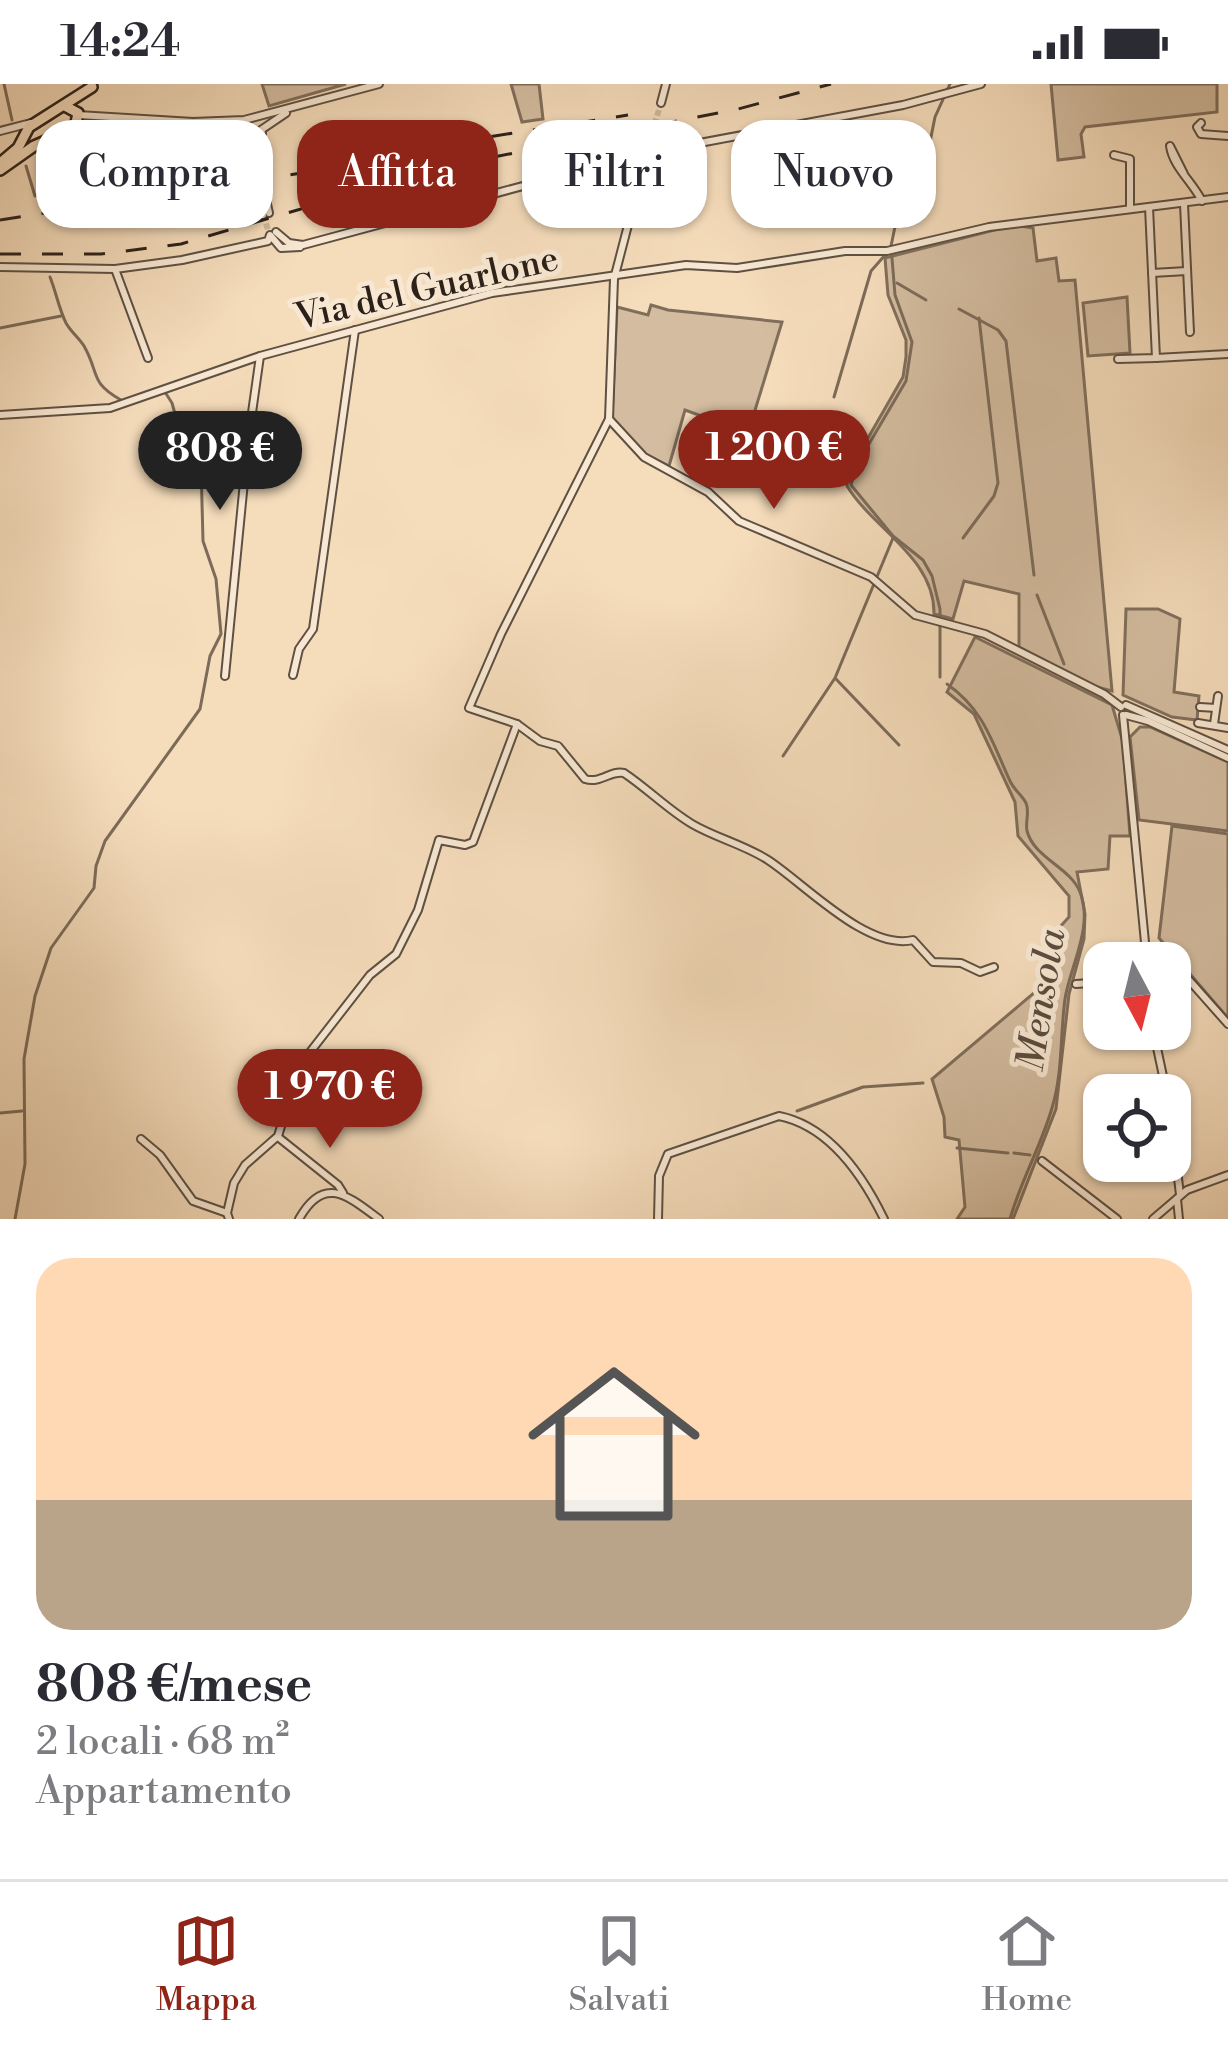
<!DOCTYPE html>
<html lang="it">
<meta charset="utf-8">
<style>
body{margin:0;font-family:"Libre Bodoni",serif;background:#f2f2f3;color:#2b2b33;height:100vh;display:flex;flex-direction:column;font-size:45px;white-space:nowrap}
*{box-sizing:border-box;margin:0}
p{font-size:39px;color:#7c7c81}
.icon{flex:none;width:66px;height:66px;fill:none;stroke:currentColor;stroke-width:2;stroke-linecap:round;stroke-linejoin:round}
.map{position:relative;height:1135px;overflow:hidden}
.side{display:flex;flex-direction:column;background:#fff;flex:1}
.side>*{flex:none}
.top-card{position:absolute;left:36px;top:36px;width:1158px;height:108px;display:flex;gap:24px}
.needle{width:78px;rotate:173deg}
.fabs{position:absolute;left:1083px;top:858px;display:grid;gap:24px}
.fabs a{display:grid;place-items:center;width:108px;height:108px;border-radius:24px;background:#fff;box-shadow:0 3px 9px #0004;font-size:60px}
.price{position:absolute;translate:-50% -102px;padding:0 27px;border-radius:42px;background:#8f2418;color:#fff;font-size:39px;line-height:78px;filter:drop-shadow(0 3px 6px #0008)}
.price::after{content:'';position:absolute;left:50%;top:72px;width:36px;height:27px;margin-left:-18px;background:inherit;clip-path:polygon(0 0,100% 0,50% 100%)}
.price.on{background:#222;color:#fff}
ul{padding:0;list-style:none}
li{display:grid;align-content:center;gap:24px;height:636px;padding:0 36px}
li+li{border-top:3px solid #e1e1e2}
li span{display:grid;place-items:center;height:372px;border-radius:36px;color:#555}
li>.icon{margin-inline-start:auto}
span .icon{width:216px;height:216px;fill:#fffc;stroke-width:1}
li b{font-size:51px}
.pill{padding:0 42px;border-radius:36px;background:#fff;box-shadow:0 3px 9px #0004;font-size:42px;line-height:108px}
.pill.on{background:#8f2418;color:#fff}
.status{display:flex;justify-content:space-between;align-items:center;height:84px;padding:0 60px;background:#fff;direction:ltr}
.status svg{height:33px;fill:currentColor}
.dock{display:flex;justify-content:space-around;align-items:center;height:168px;border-top:3px solid #e1e1e2;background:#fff;font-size:33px;color:#7c7c81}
.dock a{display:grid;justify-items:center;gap:6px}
.dock .on{color:#8f2418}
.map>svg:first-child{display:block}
</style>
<div class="status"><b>14:24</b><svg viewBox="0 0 49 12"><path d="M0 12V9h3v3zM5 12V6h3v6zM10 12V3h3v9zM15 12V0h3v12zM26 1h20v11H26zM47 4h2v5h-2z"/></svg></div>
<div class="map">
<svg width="1228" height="1135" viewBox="0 0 1228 1135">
<rect width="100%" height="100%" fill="#f5dcbb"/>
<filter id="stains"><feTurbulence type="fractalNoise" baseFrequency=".00167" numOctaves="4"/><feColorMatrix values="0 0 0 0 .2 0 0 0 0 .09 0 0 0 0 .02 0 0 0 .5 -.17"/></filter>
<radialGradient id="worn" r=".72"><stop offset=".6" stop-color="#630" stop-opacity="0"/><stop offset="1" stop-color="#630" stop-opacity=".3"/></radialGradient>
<g fill="#d3bc9f" stroke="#806e5c" stroke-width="3">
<polygon points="262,0 346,0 269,22"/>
<polygon points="511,0 539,0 543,35 522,38"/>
<polygon points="1051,0 1217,0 1217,28 1085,43 1081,50 1084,73 1058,76"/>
<path d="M1014,141l19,3 4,33 19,-3 3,23 16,-1 37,411 -19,-5 -74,-39v-53l-55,-13 -11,38 -19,-5c1,-56 -60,-84 -87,-128l1,-13 55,-96 3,-20v-17l-18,-45 -3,-37z"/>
<polygon points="1127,213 1130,269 1088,272 1083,219"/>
<polygon points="651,221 668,226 782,238 748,349 685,326 669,382 643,369 612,334 617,223 648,231"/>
<polygon points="1126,525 1158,525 1180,535 1174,608 1199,612 1197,636 1172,633 1123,611"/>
<polygon points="975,553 1112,621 1123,658 1130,752 1110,752 1108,785 1077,788 1085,830 1084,855 1069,910 1056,1025 1013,1135 957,1135 965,1123 959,1056 945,1053 944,1033 932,995 1041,903 1059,844 1069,833 1069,812 1018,752 1015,718 974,630 947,608"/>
<polygon points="1140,643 1150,643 1228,678 1228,747 1139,736 1130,653"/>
<polygon points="1172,742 1228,750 1228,934 1159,854"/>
</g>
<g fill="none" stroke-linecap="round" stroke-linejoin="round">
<g stroke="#7c6b59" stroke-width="3">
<polyline points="4,0 12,36"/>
<polyline points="26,82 35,112"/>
<path d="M50,193c6,15 9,32 16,46 5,9 13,15 18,23 16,28 5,36 37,54"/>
<polyline points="897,199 926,216"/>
<polyline points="959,225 998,246 1006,257 1034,491"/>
<polyline points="0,244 61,232"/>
<polyline points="834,313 871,187 886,170"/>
<polyline points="963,454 994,412 998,399 979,234"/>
<polyline points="1037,511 1064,580"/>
<polyline points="940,593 940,525 932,492 923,476 893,452 851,401 856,382 906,297 912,258 895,211 891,162 902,109 929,63 935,33 950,0"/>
<polyline points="836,595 899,661"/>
<path d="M947,600c37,26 45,58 63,97 4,9 12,14 16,22 4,9 -1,19 1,28 7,27 43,36 53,61 14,35 -10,74 -15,107 -5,36 -2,73 -13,109 -11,38 -31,72 -42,111"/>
<polyline points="783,672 835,594 893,454"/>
<polyline points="797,1027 863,1003 923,999"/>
<polyline points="0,1029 22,1027"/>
<polyline points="957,1064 1008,1069"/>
<polyline points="1014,1069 1030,1071"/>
<polyline points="15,1135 25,1080 24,975 35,912 51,864 94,804 96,782 105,757 200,625 210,572 221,550 216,495 203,457 201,380 183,359 172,319 163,305"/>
</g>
<g stroke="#cdb79b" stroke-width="6" stroke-dasharray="6 3" stroke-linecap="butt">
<polyline points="652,49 661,19"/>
<polyline points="263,131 270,151"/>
</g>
<defs>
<g id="minor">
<polyline points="661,19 666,0"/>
<polyline points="78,31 193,38 244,36 379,0"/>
<polyline points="1201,39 1197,43 1201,50 1228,52"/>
<polyline points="0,47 31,39"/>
<path d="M74,47c61,-4 122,-8 181,3l31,-21"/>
<polyline points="246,49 253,82"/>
<path d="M652,49l-38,146 -5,140 -108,215 -32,74 48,16 23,17 18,5 27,33c16,5 25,-9 39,-6 24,16 43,36 68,51 24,14 53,21 76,36 37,24 99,91 145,80l20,22 28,1 19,9 14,-5"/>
<polyline points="1114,71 1130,75 1130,125"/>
<polyline points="259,81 262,49"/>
<path d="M1184,90l-14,-28c3,21 22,35 32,55"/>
<polyline points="262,98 269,129"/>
<polyline points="255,99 263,131"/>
<polyline points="1184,120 1190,248"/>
<polyline points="276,148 289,159 303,161 646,69 903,21 981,0"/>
<polyline points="0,183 115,185 182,176 268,157 270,151 281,164 300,163"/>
<polyline points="115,185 148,274"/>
<polyline points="1152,189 1187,187"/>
<polyline points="1156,274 1228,270"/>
<polyline points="1118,275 1156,274 1149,123"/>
<polyline points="0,331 110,324 260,272 492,209 686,181 737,184 845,167 887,167 989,143 1228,113"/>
<polyline points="609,335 644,373 708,408 739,437 871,493 915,531 985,550 1104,610 1121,623"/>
<polyline points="293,591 299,565 313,545 355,246"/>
<polyline points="225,592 248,357 260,272"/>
<polyline points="1126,621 1228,666"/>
<polyline points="1200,623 1216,624"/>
<polyline points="1123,631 1147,879"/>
<polyline points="1126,631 1148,637 1228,674"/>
<polyline points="1198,639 1228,644"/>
<polyline points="1214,640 1218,612"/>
<polyline points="1170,894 1189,896 1228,940"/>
<polyline points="1076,900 1104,898"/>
<polyline points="1153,945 1167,1011"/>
<polyline points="1170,1026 1180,1111"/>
<polyline points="278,1053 338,1101 343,1109"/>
<polyline points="141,1055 160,1071 193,1117 227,1129"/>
<polyline points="1042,1077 1117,1135"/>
<polyline points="1177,1115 1179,1135"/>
<polyline points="229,1135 227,1129 234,1099 245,1081 278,1052 300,981 370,891 396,870 418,826 439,756 465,761 473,758 517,640"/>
<path d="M299,1135c25,-45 49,-23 80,0"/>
<path d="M658,1135l1,-43 9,-22 111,-38c50,10 84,60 105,103"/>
<polyline points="1153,1135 1187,1106 1228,1091"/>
</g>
<g id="major">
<polyline points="0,79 18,64 29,43 92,3"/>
<polyline points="0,86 34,62 75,44 78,29 65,22"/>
</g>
</defs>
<use href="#minor" stroke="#5e5042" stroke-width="10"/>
<use href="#major" stroke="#2c2119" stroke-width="14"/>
<use href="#minor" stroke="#f8e8d3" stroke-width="6"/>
<use href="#major" stroke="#f5dcbb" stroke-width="9"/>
<g stroke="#2c2119" stroke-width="3" stroke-dasharray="21 21" stroke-linecap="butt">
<polyline points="450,59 628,31"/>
<polyline points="0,136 468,63"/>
<polyline points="0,170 101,170 181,160 448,82 738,25 831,0"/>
</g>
</g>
<g text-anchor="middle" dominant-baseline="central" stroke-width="10" stroke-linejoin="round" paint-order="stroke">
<g font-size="36" fill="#2c2119" stroke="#f8e8d3">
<text transform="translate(427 205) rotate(-13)">Via del Guarlone</text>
</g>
<g font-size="39" font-style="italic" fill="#5b4c3e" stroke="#f8e8d3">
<text transform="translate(1042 916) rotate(-81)">Mensola</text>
</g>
</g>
<rect width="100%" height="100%" filter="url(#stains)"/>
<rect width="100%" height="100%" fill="url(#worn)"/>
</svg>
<div class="fabs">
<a><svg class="needle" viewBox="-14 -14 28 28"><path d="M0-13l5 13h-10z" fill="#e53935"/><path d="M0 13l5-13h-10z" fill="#7c7c81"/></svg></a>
<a><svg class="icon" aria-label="locate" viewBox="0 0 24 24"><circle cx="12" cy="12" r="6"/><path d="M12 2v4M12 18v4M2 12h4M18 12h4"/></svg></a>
</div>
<b class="price" style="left:774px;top:428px">1 200 €</b>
<b class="price on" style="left:220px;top:429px">808 €</b>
<b class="price" style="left:330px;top:1067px">1 970 €</b>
<div class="top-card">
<a class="pill">Compra</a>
<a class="pill on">Affitta</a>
<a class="pill">Filtri</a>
<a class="pill">Nuovo</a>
</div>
</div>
<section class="side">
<ul>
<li><span style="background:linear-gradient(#ffd9b3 65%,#b9a48a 0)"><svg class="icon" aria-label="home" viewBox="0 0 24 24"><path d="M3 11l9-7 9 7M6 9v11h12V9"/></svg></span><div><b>808 €/mese</b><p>2 locali · 68 m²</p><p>Appartamento</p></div></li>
</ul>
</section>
<nav class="dock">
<a class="on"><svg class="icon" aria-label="map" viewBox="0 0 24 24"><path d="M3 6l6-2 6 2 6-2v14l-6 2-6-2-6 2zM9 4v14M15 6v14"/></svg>Mappa</a>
<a><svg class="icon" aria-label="saved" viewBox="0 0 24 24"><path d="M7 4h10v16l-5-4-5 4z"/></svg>Salvati</a>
<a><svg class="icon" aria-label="home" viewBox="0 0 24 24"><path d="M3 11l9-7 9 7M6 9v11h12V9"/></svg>Home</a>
</nav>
